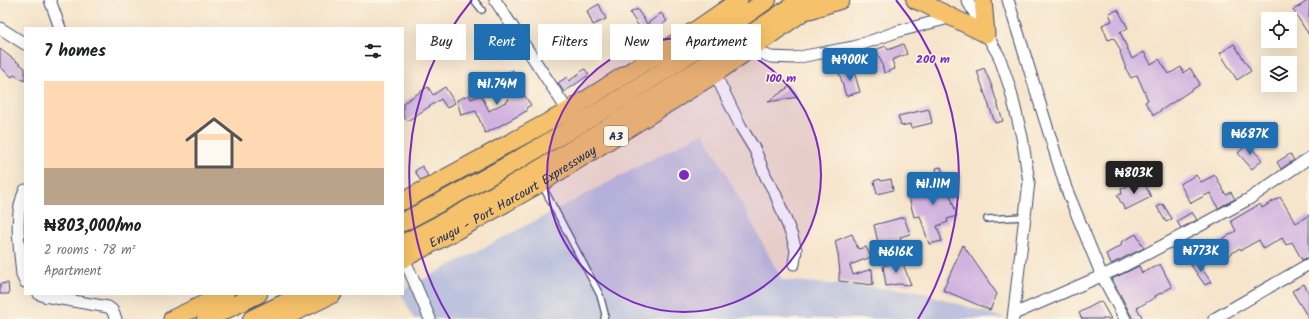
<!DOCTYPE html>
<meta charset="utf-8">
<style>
body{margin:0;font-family:Kalam,sans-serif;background:#f2f2f2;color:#202124;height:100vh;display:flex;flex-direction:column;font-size:15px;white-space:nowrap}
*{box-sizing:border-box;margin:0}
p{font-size:13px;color:#757577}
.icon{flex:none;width:22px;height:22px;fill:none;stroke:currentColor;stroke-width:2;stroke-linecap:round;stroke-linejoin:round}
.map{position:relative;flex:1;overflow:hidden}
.side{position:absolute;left:24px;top:27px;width:380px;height:268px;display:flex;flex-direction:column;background:#fff;border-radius:0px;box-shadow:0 4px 16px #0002}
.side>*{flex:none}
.top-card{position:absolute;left:416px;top:24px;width:380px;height:36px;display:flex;gap:8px}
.buttons{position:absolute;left:1261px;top:12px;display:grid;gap:8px}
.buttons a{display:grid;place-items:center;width:36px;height:36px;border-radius:0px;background:#fff;box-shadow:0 4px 16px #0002;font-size:20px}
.price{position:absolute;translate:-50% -34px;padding:0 9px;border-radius:4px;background:#1f6fb2;color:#fff;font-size:13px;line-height:26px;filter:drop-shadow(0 1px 2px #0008)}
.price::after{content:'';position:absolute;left:50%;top:24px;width:12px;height:9px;margin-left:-6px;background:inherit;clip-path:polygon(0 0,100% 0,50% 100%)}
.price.on{background:#222;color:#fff}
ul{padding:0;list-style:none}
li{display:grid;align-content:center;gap:8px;height:212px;padding:0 20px}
li span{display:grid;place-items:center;height:124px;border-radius:0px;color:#555}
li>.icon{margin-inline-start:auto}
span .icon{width:72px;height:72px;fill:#fffc;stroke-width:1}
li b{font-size:17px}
h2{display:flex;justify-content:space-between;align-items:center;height:48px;padding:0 20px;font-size:17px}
.chip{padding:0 14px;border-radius:0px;background:#fff;box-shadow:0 4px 16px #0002;font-size:14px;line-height:36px}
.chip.on{background:#1f6fb2;color:#fff}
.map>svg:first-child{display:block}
</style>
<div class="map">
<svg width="1309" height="319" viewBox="0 0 1309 319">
<rect width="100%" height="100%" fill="#fcf5e5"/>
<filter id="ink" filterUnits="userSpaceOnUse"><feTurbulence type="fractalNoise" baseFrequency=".025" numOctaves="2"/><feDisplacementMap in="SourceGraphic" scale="8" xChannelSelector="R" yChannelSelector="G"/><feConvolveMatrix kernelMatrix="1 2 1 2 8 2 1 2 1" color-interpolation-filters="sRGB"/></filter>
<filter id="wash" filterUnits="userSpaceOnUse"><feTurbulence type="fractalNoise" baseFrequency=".012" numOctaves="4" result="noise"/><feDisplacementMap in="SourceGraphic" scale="16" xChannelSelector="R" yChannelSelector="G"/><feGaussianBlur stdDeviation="0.9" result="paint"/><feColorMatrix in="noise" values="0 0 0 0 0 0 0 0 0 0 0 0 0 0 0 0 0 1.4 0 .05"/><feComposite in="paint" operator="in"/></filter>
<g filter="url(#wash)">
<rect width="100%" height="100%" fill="#f6e4cb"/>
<polygon fill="#bec3dd" points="704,132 782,280 917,291 1004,318 1003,319 414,319 401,294 403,294 403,290"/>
<g id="blocks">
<g fill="#d2b3e0">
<polygon points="1309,0 1309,35 1293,10"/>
<polygon points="599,4 606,19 593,25 587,11"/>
<polygon points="637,9 647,24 661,13 667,21 646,37 630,13"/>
<polygon points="1118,10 1128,28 1120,32 1132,59 1144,52 1151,64 1159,59 1169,74 1181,67 1183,73 1190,68 1199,82 1199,85 1154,115 1145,102 1148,100 1137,75 1131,78 1126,69 1120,52 1121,52 1114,38 1108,40 1102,25 1112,21 1109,13"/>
<polygon points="903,44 907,54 892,60 895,69 884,73 881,60 875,50 886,46 888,50"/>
<polygon points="1234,44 1251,71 1237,80 1220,53"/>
<polygon points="0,49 25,68 25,81 14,75 12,77 0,67"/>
<polygon points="853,68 860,92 846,96 839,72"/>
<polygon points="984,68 991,84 1003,121 995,123 977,71"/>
<polygon points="585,69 589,75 564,92 558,83 567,77 569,81"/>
<polygon points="513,70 520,85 518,86 531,105 526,108 528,110 521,114 496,128 485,133 476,111 461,115 457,100 469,95 471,99 481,95 489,111 509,100 503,83 509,81 506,74"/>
<polygon points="790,86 798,97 768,102"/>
<polygon points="428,87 433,95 445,87 455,103 447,108 441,99 407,121 403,116 403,103"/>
<polygon points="929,109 932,123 911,128 910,124 901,126 898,116"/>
<polygon points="1248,144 1262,160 1252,169 1238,153"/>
<polygon points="1290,154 1294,160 1281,169 1277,162"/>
<polygon points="422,166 428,176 420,180 415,171"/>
<polygon points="941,167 957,216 947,219 948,222 937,226 942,241 929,244 920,216 914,217 907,190 939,183 936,168"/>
<polygon points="1196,175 1201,182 1215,175 1226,195 1231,192 1235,199 1218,208 1210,193 1191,203 1180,184"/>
<polygon points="880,179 881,181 891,179 893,190 877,194 874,181"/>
<polygon points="1136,182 1138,185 1144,182 1151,197 1125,210 1117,195 1122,194 1121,189"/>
<polygon points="1280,197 1296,223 1309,215 1309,257 1302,260 1292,242 1286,245 1282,238 1264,249 1259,240 1241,250 1240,248 1221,260 1212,245 1236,231 1231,221 1260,204 1262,208"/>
<polygon points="1163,204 1172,219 1166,222 1157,207"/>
<polygon points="1192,212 1197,220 1181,228 1177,221"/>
<polygon points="904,217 910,234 900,237 902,246 894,247 893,245 890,246 890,244 879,247 874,225"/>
<polygon points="852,234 858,249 866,247 871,257 850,265 853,275 872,269 873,285 839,281 839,273 840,273 838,254 835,241"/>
<polygon points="1136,234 1144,248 1111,264 1106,254 1122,245 1121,242"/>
<polygon points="963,245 997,294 990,310 943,290"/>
<polygon points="902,261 911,285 898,284 886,286 883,266"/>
<polygon points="1197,261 1211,282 1205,285 1190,264"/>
<polygon points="1160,264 1172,287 1155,296 1156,297 1137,308 1143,319 1133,319 1112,279 1139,266 1142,273"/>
<polygon points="8,283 9,294 0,294 0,284"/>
<polygon points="1304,284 1309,293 1309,319 1292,291"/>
<polygon points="1101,301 1111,319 1082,319 1079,313"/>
</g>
</g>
</g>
<g filter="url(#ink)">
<use href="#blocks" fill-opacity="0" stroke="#3c4a6e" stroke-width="1"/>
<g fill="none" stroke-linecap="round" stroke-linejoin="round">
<defs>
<g id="service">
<polyline points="474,0 482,10"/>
<polyline points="542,185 600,295 605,314 604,319"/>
<polyline points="987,219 1025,217"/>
</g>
<g id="minor">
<polyline points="50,0 60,28"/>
<polyline points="495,0 568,111"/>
<polyline points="967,0 999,56 1010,88 1022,137 1029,182 1013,319"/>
<polyline points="1008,0 1066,188 1102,276 1125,319"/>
<polyline points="0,28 25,44"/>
<polyline points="750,49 771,57 795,58 810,55 854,47 899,31 953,17"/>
<polyline points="715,74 741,127 755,150 766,177 775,193 792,236 796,250 794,264"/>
<path d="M25,190c-12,26 -5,58 -3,85l3,7"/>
<polyline points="404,258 430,319"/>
<polyline points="39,294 44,296 108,307 112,310 116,319"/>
<polyline points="1014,314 1122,267 1194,229 1249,199 1309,158"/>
<polyline points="1214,319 1309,264"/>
</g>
<g id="primary">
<polyline points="915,0 923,3 986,34 983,0"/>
<polyline points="810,10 841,0"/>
<polyline points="403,201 568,111 697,29 739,0"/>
<path id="s1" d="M403,259l73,-39 65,-37 174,-109 105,-74"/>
<polyline points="172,319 225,294"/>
<polyline points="281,319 333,294"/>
</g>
<g id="trunk">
<path d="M403,222c81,-42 162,-87 239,-137 42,-27 84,-56 125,-85"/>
<path d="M403,244c50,-26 100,-53 149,-82 85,-51 168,-105 249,-162"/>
<polyline points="206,319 258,294"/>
<polyline points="252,319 304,294"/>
</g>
</defs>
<use href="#service" stroke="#3c4a6e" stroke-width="8"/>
<use href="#minor" stroke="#3c4a6e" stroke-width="13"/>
<use href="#primary" stroke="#3c4a6e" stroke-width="19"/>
<use href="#trunk" stroke="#3c4a6e" stroke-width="20"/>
<use href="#service" stroke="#fff" stroke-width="5.5"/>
<use href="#minor" stroke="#fff" stroke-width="11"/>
<use href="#primary" stroke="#f5c16b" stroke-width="17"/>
<use href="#trunk" stroke="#f5c16b" stroke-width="18"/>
</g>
</g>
<circle cx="684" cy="175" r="137" fill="#7b2cbf" fill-opacity=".12"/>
<g fill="none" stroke="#7b2cbf" stroke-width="2">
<circle cx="684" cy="175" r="137"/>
<path d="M450 319A275 275 0 0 1 472 0M896 0A275 275 0 0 1 918 319"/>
</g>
<g text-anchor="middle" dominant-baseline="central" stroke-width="3.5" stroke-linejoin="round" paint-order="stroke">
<rect fill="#fcf5e5" stroke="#5e6a86" stroke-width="1" x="604" y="126" width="24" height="20" rx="3"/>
<g font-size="12" font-weight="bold" fill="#1b2f5e">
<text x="616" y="136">A3</text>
</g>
<g font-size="13" fill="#1b2f5e" stroke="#fcf5e5">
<text stroke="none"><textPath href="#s1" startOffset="126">Enugu - Port Harcourt Expressway</textPath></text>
</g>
</g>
<circle cx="684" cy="175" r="6" fill="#7b2cbf" stroke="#fcf5e5" stroke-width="2"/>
<g font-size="12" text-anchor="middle" font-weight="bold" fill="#7b2cbf" stroke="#fcf5e5" stroke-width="3.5" stroke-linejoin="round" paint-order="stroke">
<text x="933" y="63">200 m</text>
<text x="781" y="82">100 m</text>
</g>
</svg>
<div class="buttons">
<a><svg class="icon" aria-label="locate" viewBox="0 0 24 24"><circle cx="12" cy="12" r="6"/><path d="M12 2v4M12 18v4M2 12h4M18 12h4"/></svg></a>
<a><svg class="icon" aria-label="layers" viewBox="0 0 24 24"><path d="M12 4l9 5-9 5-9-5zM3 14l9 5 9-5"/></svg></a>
</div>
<b class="price" style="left:850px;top:82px">₦900K</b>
<b class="price" style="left:497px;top:106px">₦1.74M</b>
<b class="price" style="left:1250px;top:156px">₦687K</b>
<b class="price on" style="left:1134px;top:195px">₦803K</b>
<b class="price" style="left:933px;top:206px">₦1.11M</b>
<b class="price" style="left:1201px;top:273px">₦773K</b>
<b class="price" style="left:896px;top:274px">₦616K</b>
<div class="top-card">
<a class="chip">Buy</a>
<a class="chip on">Rent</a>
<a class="chip">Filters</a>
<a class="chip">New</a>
<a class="chip">Apartment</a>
</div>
<section class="side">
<h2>7 homes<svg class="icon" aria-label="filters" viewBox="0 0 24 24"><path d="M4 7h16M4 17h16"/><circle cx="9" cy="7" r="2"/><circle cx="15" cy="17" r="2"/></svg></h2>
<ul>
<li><span style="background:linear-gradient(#ffd9b3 70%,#b9a48a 0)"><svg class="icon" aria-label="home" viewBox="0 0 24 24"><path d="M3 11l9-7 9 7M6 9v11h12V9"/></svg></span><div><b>₦803,000/mo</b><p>2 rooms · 78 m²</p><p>Apartment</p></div></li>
</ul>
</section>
</div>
